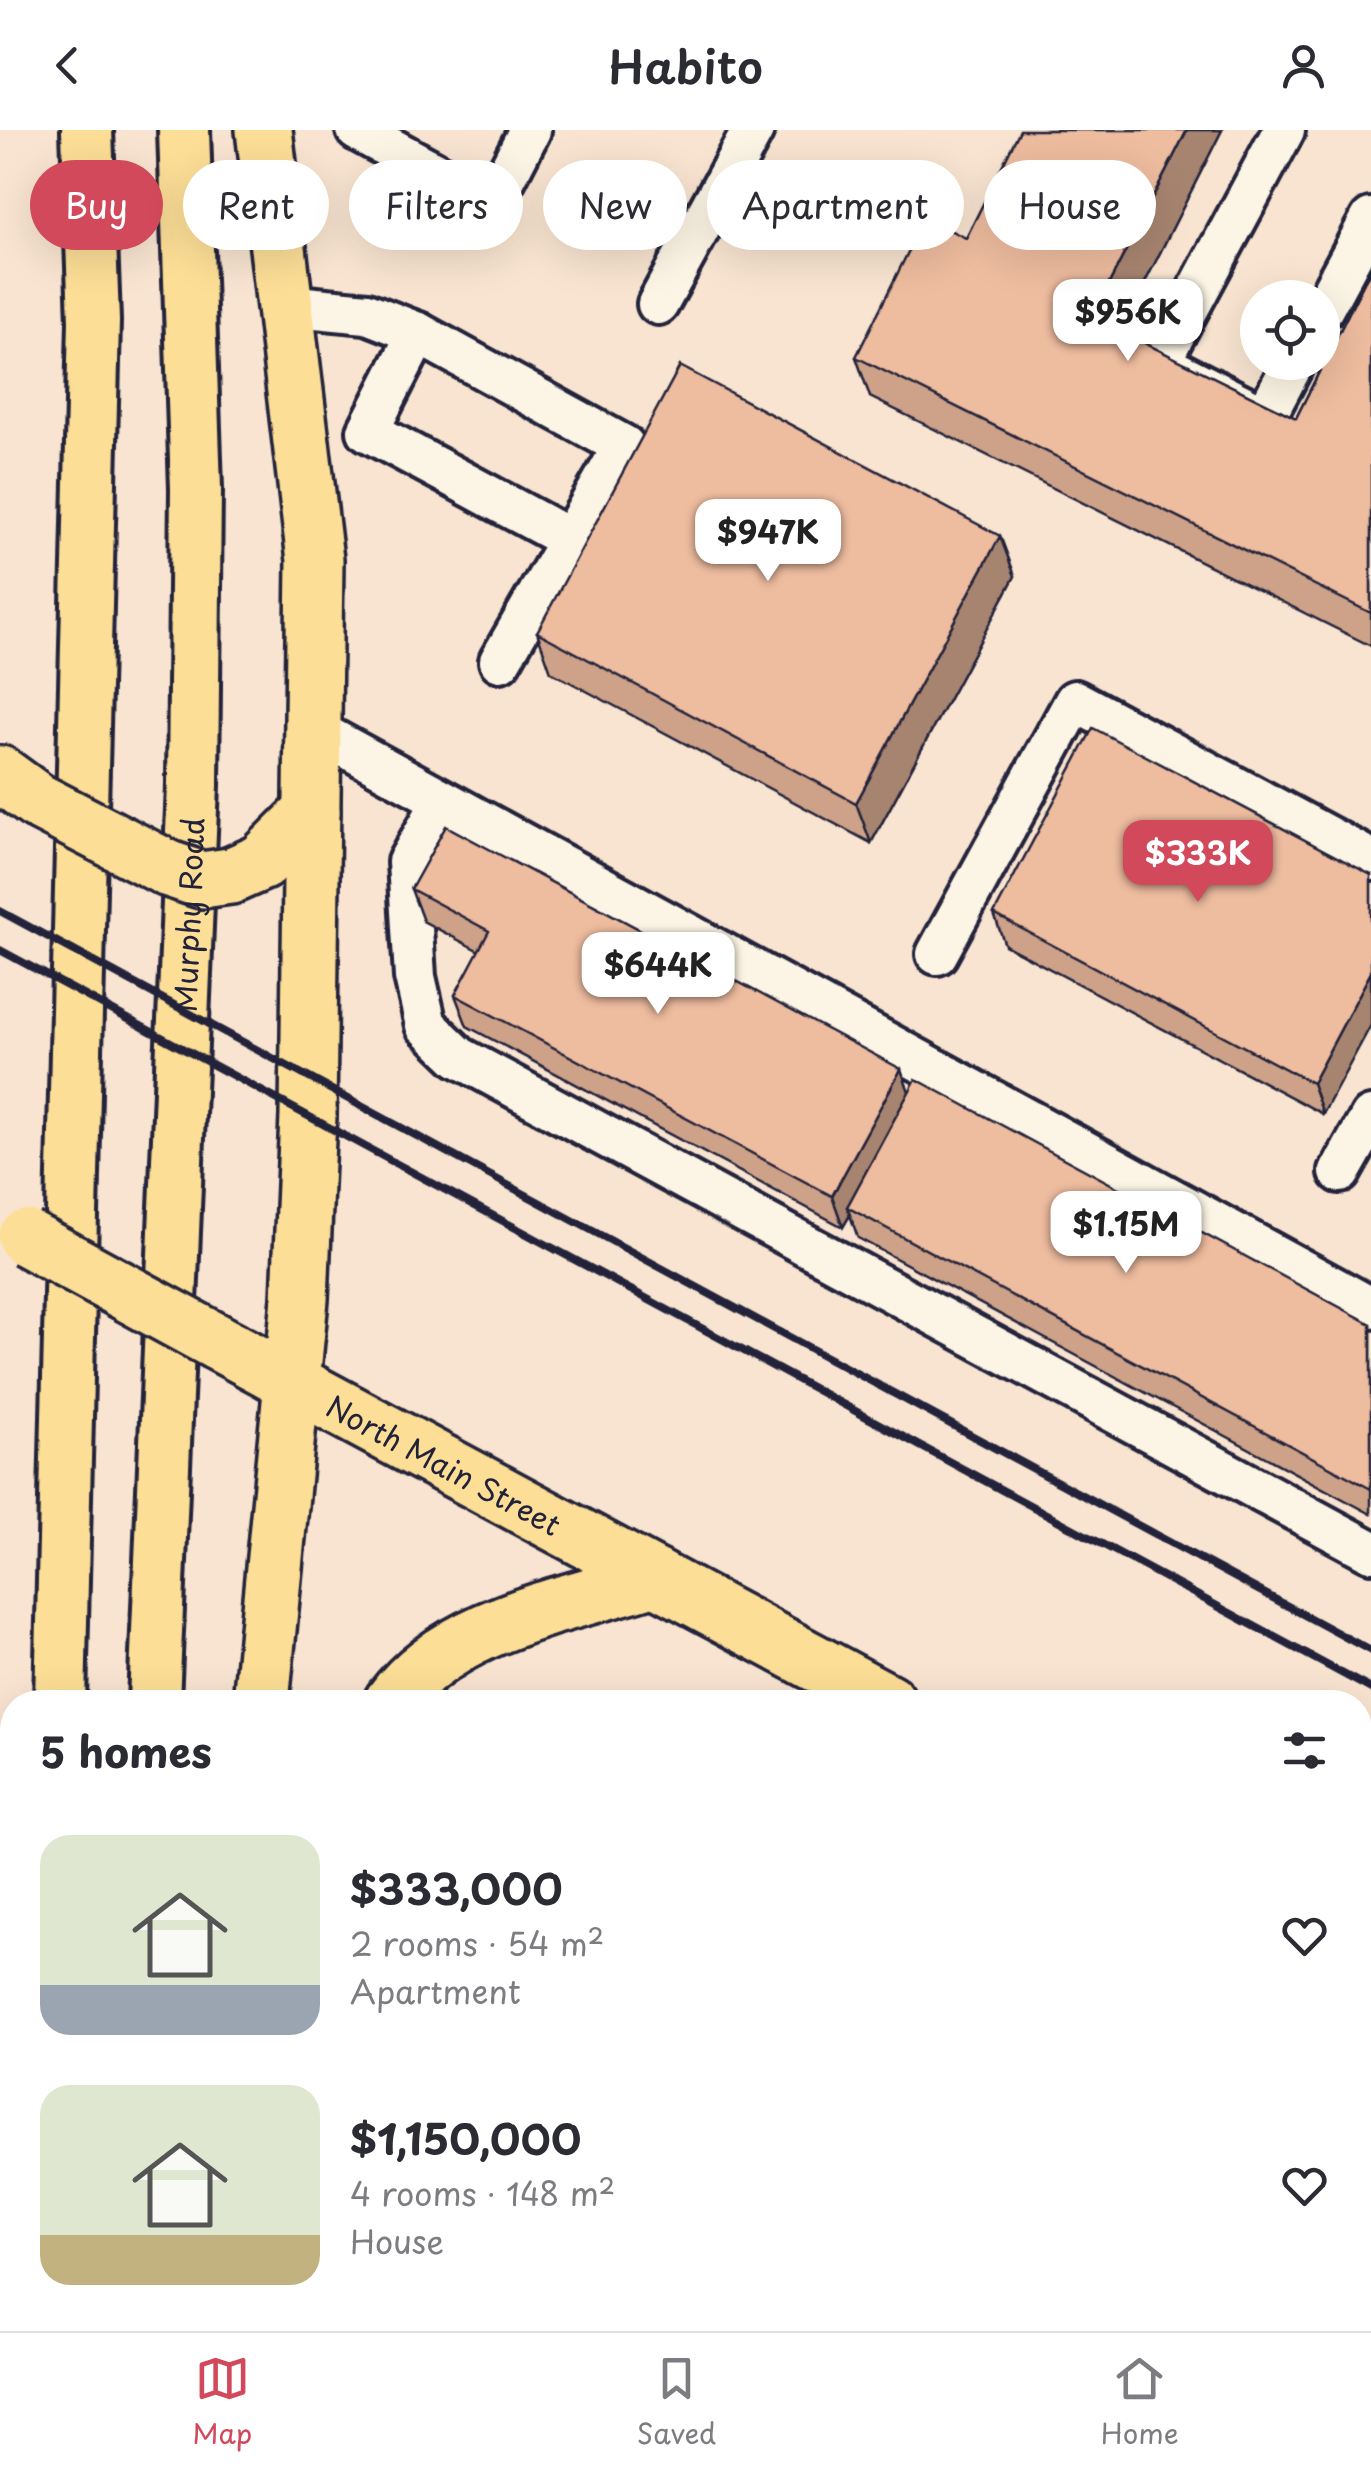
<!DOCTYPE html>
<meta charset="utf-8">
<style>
body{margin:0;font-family:"Playpen Sans",sans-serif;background:#f2f2f3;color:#2b2b33;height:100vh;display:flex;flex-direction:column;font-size:38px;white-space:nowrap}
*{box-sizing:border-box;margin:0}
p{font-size:32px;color:#7c7c81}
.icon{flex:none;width:55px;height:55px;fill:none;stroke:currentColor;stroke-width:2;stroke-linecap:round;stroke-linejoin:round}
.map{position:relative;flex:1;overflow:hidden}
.panel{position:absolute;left:0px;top:1560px;width:1372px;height:642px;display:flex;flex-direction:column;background:#fff;border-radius:40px 40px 0 0;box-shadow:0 10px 40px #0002}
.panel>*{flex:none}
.top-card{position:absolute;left:30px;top:30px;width:1312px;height:90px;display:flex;gap:20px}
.fabs{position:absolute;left:1240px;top:150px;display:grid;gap:20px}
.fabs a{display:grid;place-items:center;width:100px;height:100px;border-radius:50%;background:#fff;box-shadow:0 10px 40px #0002;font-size:50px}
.price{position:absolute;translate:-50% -85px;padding:0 22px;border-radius:20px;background:#fff;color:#222;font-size:32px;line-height:65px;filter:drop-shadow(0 2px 5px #0008)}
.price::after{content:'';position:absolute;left:50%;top:60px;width:30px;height:22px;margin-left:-15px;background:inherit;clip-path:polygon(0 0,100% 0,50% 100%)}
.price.on{background:#d1495b;color:#fff}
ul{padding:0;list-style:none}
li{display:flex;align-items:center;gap:30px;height:250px;padding:0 40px}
li span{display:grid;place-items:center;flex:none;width:280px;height:200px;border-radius:30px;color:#555}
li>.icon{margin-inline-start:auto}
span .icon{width:120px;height:120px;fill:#fffc;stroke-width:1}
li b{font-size:42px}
h2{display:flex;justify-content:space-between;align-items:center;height:120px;padding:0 40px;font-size:42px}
.chip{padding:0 35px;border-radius:45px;background:#fff;box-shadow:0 10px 40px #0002;font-size:35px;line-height:90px}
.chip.on{background:#d1495b;color:#fff}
header{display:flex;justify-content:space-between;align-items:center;height:130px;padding:0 40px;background:#fff;font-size:45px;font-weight:600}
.tabs{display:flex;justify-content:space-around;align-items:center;height:140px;border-top:2px solid #e1e1e2;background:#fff;font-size:28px;color:#7c7c81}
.tabs a{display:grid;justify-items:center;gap:5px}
.tabs .on{color:#d1495b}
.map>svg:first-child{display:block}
</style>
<header><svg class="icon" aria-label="back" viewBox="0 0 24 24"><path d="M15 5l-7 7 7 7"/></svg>Habito<svg class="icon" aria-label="person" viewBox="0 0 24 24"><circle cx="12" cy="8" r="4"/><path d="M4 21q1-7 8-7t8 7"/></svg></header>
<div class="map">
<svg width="1371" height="2201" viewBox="0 0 1371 2201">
<rect width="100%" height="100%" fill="#f8e4d0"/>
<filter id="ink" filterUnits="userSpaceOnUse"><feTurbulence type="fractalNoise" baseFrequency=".01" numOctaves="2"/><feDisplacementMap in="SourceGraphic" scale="20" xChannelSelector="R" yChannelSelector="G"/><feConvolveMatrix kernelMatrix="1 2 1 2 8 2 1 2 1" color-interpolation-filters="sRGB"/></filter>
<g filter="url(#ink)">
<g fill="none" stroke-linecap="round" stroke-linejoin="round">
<defs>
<g id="minor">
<polyline points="357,0 492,74 530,0"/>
<polyline points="1284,0 1159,233 1265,287 1294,232"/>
<polyline points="658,174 753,0"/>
<polyline points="285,175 367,183 418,203 624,316 500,531"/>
<polyline points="1322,180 1371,89"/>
<polyline points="418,203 368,301 569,409"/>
<polyline points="313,599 1371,1178"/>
<polyline points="443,671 408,732 415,847 426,895 459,927 1371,1421"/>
<polyline points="937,824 1075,571 1371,730"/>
<polyline points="1340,1042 1371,987"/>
<polyline points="1360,2082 1371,2059"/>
<polyline points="754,2190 769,2201"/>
<polyline points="1121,2190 1142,2201"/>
<polyline points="1258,2190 1278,2201"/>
<polyline points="718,2201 728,2190"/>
<polyline points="982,2201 988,2190"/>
</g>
<g id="major">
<polyline points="60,1572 94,191 87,0"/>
<path id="s1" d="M154,1572l39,-917 3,-296 -12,-359"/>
<polyline points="43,2190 43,2201"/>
<polyline points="135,2201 136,2190"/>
</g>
<g id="highway">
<polyline points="0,644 37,671"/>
<polyline points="230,746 262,732 312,682"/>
<path id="s2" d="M217,1212l671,360"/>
<polyline points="261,1572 300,1169 308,986 315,430 264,0"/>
<path d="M392,1572c57,-79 175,-97 263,-125"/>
<polyline points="0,1651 12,1663"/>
<polyline points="1360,1830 1371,1836"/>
<polyline points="0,1941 12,1934"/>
<polyline points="593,2190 607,2201"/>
<polyline points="223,2201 223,2190"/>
</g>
</defs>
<use href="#minor" stroke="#22223b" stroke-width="48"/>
<use href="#major" stroke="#22223b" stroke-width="58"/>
<use href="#highway" stroke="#22223b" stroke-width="62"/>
<use href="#minor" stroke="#fcf5e5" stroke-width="40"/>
<use href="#major" stroke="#fcde96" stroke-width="50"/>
<use href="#highway" stroke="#fcde96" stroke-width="55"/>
<g stroke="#22223b" stroke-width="8">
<polyline points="0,781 1371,1521"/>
<polyline points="0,820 1371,1559"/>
</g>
<defs>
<g id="highway-bridge">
<polyline points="37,671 169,739 202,750 230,746"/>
<polyline points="26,1108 217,1212"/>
</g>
</defs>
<use href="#highway-bridge" stroke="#22223b" stroke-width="62" stroke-linecap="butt"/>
<use href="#highway-bridge" stroke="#fcde96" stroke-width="55"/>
</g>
<g fill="#cda289" stroke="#22223b" stroke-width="2.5">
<polygon points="1222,0 1120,201 1296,288 1371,139 1371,516 870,267 856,227 966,108"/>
<polygon points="1000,406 1015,446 871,713 551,542 537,502"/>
<polygon points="1371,745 1323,984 1005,815 994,784"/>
<polygon points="411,759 909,962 1371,1194 1371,1384 858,1108 850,1085 843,1097 467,896 455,865 479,821 423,791"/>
</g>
<g fill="#a7846f" stroke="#22223b" stroke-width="2.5">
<polygon points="1187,0 1222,0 1107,228 1092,187"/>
<polygon points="1000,406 1015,446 871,713 856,673"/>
<polygon points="1371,842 1371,895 1323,984 1312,953"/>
<polygon points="901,939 912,970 847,1077 850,1085 843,1097 832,1066"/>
</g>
<g fill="#eebc9f" stroke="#22223b" stroke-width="2.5">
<polygon points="1020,0 1187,0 1092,187 1296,288 1371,139 1371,483 856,227 925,88 966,108"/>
<polygon points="680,236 1000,406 856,673 537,502"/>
<polygon points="1093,598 1371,745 1371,842 1312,953 994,784"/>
<polygon points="446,696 901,939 832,1066 455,865 489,801 411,759"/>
<polygon points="916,949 1371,1194 1371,1359 847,1077"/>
<polygon points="1021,2190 1097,2190 1119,2201 1015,2201"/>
</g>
</g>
<g text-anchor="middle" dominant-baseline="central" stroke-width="8" stroke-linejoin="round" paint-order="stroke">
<g font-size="30" fill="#22223b" stroke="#fcf5e5">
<text stroke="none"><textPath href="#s1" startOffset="788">Murphy Road</textPath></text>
<text stroke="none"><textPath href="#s2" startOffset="258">North Main Street</textPath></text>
</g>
</g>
</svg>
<div class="fabs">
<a><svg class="icon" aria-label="locate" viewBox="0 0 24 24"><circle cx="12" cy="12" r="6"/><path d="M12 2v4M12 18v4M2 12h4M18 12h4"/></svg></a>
</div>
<b class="price" style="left:1128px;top:234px">$956K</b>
<b class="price" style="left:768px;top:454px">$947K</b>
<b class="price on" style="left:1198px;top:775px">$333K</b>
<b class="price" style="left:658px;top:887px">$644K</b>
<b class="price" style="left:1126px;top:1146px">$1.15M</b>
<div class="top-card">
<a class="chip on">Buy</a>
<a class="chip">Rent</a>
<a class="chip">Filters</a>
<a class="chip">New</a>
<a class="chip">Apartment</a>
<a class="chip">House</a>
</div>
<section class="panel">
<h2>5 homes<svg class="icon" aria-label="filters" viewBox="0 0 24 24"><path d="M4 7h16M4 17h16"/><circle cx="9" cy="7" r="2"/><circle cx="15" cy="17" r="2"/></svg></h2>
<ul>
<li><span style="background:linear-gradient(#dfe7d0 75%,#9aa5b1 0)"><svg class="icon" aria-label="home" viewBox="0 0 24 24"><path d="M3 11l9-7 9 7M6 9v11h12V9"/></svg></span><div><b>$333,000</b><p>2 rooms · 54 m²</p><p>Apartment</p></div><svg class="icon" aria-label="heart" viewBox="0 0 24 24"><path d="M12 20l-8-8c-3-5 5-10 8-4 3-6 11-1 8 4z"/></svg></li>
<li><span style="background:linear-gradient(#dfe7d0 75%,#c2b280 0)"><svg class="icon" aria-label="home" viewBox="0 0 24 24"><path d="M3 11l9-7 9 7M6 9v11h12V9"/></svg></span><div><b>$1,150,000</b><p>4 rooms · 148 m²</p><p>House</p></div><svg class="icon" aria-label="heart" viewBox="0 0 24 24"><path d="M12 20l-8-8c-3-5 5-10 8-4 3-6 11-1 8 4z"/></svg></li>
</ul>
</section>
</div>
<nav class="tabs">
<a class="on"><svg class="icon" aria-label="map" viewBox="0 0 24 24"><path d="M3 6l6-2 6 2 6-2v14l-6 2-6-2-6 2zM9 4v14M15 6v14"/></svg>Map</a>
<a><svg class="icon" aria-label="saved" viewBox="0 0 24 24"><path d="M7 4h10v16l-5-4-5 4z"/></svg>Saved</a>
<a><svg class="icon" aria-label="home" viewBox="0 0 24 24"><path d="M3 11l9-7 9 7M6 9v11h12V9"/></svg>Home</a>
</nav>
